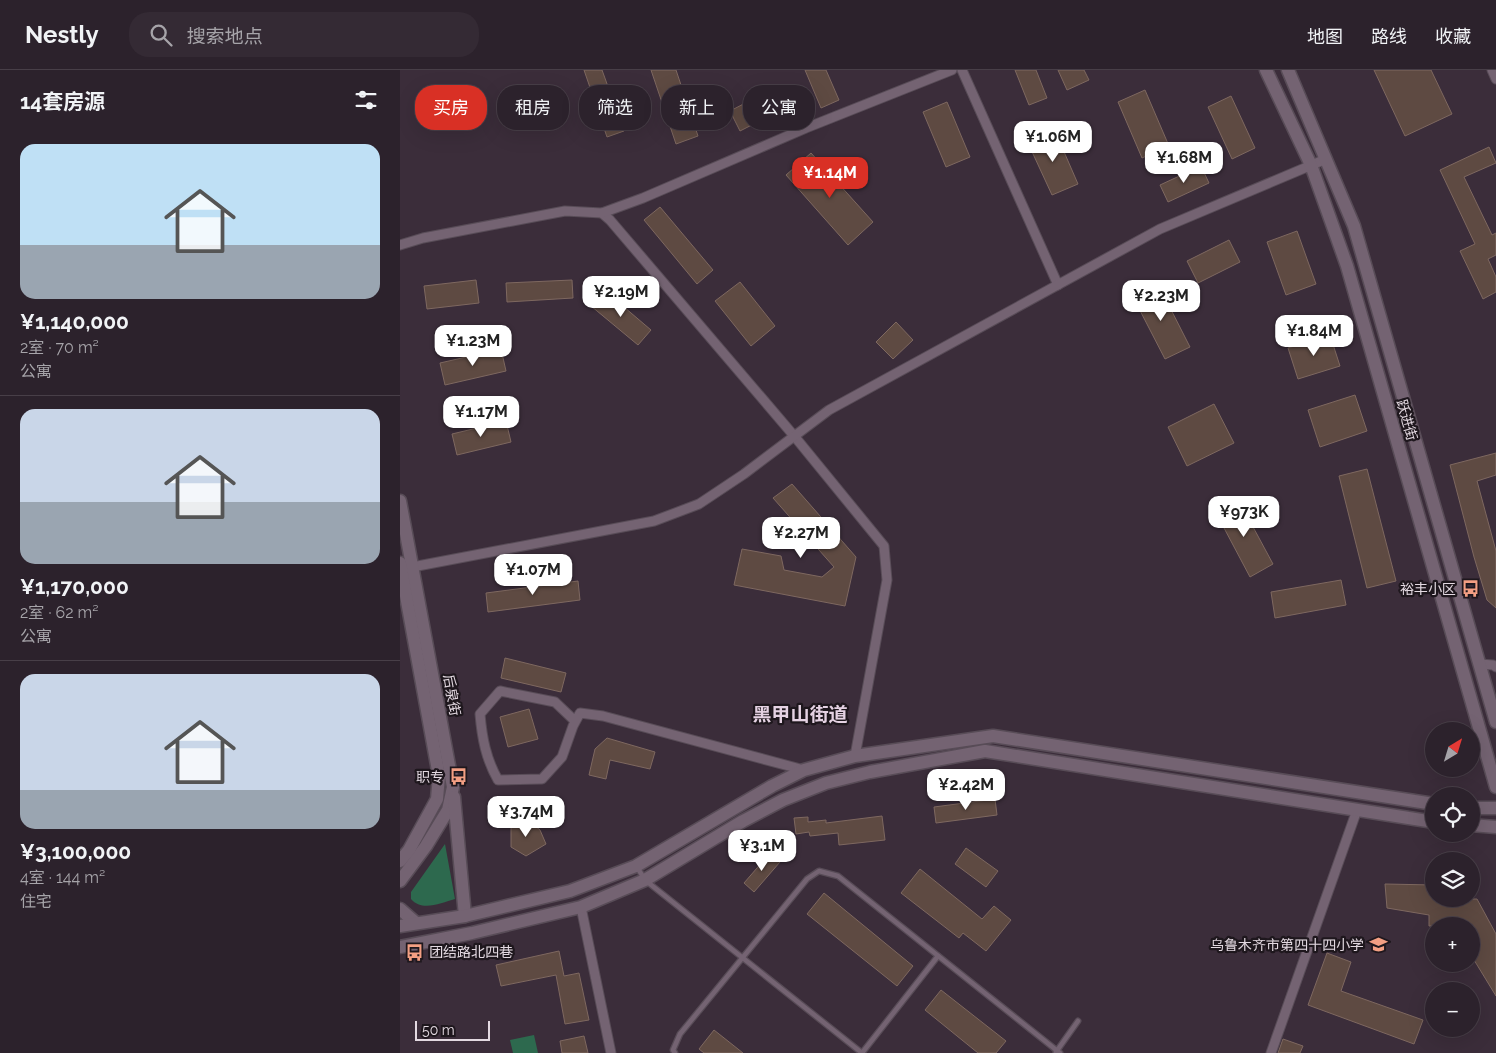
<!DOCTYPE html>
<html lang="zh">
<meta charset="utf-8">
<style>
body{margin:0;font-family:Raleway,"Noto Sans SC",sans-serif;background:#342a34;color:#f1f3f6;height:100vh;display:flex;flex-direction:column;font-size:19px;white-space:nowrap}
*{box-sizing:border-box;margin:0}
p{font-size:16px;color:#a6a4a9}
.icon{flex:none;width:28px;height:28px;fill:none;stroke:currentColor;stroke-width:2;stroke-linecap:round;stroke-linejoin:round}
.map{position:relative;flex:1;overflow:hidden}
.panel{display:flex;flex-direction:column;background:#2c222c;width:400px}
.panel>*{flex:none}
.top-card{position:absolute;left:15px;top:15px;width:475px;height:45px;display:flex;gap:10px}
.needle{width:32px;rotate:38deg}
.fabs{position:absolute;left:1025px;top:652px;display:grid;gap:10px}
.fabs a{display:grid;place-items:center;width:55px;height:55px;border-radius:50%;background:#2c222c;box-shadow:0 5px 20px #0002,0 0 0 1px #483f48;font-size:25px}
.scale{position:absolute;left:15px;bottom:12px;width:75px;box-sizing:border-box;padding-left:5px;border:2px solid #e3d9e1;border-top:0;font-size:14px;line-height:18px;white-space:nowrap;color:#e3d9e1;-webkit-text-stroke:4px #1e171d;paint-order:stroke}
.price{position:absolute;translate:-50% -42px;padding:0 11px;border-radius:10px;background:#fff;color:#222;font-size:16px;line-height:32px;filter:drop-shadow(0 1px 2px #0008)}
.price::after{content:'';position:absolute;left:50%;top:30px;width:15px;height:11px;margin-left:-8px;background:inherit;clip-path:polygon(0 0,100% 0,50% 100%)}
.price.current{background:#d93025;color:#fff}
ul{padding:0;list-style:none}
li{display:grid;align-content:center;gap:10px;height:265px;padding:0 20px}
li+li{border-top:1px solid #483f48}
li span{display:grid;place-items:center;height:155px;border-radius:15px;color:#555}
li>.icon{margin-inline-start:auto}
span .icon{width:90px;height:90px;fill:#fffc;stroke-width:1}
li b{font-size:21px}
h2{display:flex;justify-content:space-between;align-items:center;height:60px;padding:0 20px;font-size:21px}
.pill{padding:0 18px;border-radius:20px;background:#2c222c;box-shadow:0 5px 20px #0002,0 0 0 1px #483f48;font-size:18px;line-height:45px}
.pill.current{background:#d93025;color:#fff}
header{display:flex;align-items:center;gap:30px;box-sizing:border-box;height:70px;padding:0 25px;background:#2c222c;border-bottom:1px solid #483f48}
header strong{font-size:24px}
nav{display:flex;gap:28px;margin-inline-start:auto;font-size:18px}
.search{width:350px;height:45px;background:#342a34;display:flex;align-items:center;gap:12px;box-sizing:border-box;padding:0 18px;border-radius:20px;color:#a6a4a9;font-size:19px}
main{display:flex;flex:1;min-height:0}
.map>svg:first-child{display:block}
</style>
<header>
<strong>Nestly</strong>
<div class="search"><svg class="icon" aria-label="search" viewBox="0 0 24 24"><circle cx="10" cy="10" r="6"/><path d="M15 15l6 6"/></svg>搜索地点</div>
<nav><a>地图</a><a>路线</a><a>收藏</a></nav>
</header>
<main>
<section class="panel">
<h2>14套房源<svg class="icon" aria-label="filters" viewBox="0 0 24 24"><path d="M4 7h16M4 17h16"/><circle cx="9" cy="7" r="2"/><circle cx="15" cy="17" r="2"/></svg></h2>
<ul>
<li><span style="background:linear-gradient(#bfe0f5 65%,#9aa5b1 0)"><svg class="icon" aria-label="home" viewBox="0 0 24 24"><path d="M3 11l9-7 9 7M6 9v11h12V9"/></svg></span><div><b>¥1,140,000</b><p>2室 · 70 m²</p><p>公寓</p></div></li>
<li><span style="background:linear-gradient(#c9d6e8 60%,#9aa5b1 0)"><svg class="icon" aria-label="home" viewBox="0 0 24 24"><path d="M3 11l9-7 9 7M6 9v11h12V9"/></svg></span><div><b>¥1,170,000</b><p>2室 · 62 m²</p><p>公寓</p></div></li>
<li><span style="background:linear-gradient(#c9d6e8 75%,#9aa5b1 0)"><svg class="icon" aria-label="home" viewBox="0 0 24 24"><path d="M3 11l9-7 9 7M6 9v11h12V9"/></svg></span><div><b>¥3,100,000</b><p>4室 · 144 m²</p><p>住宅</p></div></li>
</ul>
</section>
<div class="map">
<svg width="1096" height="983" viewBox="0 0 1096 983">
<rect width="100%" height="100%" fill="#3b2d3a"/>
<g fill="#2d694e">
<path d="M45,774l10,55c-14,4 -33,13 -44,0v-7z"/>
<polygon points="134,965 138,983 113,983 110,970"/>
</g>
<g fill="#5e4a42" stroke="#7e6860">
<polygon points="184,0 202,0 224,61 207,67"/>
<polygon points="251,0 276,0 298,66 276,74"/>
<polygon points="405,0 426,0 439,30 421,38"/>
<polygon points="615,0 636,0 647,28 629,35"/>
<polygon points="658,0 684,0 689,10 667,20"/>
<polygon points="974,0 1031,0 1052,44 1005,66"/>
<polygon points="376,17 387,37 340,61 330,41"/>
<polygon points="745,20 769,76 742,88 718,32"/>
<polygon points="831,26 855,78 832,89 808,37"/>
<polygon points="547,32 570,87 546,97 523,42"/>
<polygon points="655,61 678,114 652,125 628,73"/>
<polygon points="1089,77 1096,93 1064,107 1092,165 1096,163 1096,185 1088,189 1096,207 1096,222 1083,229 1060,181 1075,174 1040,100"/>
<polygon points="411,83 473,152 448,175 386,105"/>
<polygon points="801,96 809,113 768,132 760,115"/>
<polygon points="260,137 313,200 297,214 244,150"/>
<polygon points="897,161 916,214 886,225 867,172"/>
<polygon points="829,170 840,192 798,213 787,191"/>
<polygon points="76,210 79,233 27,239 24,216"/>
<polygon points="172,210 173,228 107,232 106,213"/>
<polygon points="340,212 375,256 351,276 315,231"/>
<polygon points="758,214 790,277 765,289 733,227"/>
<polygon points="204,220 251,260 238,275 191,236"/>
<polygon points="496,252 513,270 493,289 476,272"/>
<polygon points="930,265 940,296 898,309 888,278"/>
<polygon points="101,279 106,301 45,315 40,293"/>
<polygon points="955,325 967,361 920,377 908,340"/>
<polygon points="814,334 834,373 787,396 768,357"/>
<polygon points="106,351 111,372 57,385 52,364"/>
<polygon points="1096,383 1096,405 1077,411 1096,481 1096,538 1087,530 1074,487 1050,395"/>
<polygon points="967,399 996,511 967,518 939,406"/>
<polygon points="392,414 456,487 445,536 334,515 342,479 381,486 384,500 422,507 434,497 373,428"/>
<polygon points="838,429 873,494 850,507 815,441"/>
<polygon points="941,510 946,535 875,548 871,522"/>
<polygon points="178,511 180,530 88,542 86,523"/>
<polygon points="105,588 166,603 161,622 101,608"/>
<polygon points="129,639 138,669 108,677 100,647"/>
<polygon points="207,668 255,682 250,699 210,690 206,709 189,705 195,679"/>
<polygon points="595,729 597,745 536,753 534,737"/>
<polygon points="482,746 485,770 439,775 438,763 410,766 409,762 396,764 394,748 408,747 408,752 426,750 426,753"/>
<polygon points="111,752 133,754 140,760 146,774 126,786 111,777"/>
<polygon points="566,778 598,801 586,817 555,794"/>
<polygon points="370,783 380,792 354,822 344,813"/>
<polygon points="520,799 582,849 594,836 611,850 586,881 563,863 559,868 501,823"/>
<polygon points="985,814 1034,815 1034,829 1077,829 1096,864 1096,926 1071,885 1071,856 1029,856 1029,845 987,838"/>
<polygon points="424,823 513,896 497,916 407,844"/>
<polygon points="159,881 164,906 179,903 189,950 165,954 156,905 101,916 96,895"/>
<polygon points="927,883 951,892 941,921 1023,950 1014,974 908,935"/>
<polygon points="541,920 606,971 596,983 578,983 525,940"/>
<polygon points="314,960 343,983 304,983 299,979"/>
<polygon points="184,966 188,983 162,983 160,971"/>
<polygon points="883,969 903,976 900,983 878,983"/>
</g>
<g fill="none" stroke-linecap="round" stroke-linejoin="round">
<defs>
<g id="lane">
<polyline points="237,797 245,810 462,983"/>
<polyline points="656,982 678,951"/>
<polyline points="275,983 273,980 280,964 407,809 419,801 438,806 660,983"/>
<polyline points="462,983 538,886"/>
</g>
<g id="street">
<polyline points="562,0 658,215"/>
<polyline points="1092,0 1096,9"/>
<polyline points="202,143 210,150 395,367 484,476 487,510 455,686"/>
<polyline points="0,175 23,168 165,141 202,143 243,128 406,58 552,0"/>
<polyline points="7,498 254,451 299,434 344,404 429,340 760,159 926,89"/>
<polyline points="1080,594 1093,595 1096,597"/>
<path d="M175,651l-20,-19 -55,-11 -20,23c2,24 6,45 18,66l44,-1 20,-22 11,-31 7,-13 23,3 201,54"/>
<polyline points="181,837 211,983"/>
<polyline points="871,983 957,740"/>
</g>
<g id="secondary">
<polyline points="866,0 911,95 947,196 1096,717"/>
<polyline points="888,0 954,156 1096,652"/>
<polyline points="0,431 53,717 48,740 26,776 0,811"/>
<polyline points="0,493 39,706 37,729 9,780 0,791"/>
<polyline points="54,727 65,846"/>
<polyline points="1071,738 1096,738"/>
<polyline points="1071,755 1096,757"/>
<polyline points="0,839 16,853"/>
<polyline points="0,856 65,846 170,821 236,796 372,716 404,700 455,686 593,666 1034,734"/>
<polyline points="0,877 72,863 181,837 245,810 343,751 383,730 426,713 470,702 585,681 1034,752"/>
</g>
</defs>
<use href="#lane" stroke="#584c57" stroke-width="7"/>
<use href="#street" stroke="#584c57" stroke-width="11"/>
<use href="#secondary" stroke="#584c57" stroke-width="15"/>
<use href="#lane" stroke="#746372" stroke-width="4.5"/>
<use href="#street" stroke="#746372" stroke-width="9"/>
<use href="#secondary" stroke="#746372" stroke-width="12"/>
</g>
<defs>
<symbol id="bus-bare" viewBox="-9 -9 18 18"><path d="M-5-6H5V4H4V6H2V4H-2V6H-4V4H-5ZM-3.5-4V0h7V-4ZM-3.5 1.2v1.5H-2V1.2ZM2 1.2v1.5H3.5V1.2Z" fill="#f39f83" stroke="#1e171d" stroke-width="2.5" paint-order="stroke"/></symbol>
<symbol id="school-bare" viewBox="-9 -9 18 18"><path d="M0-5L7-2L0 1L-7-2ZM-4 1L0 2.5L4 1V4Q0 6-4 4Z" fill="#f39f83" stroke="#1e171d" stroke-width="2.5" paint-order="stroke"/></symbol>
</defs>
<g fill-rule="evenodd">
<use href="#bus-bare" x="1058" y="506" width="25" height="25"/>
<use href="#bus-bare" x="46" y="694" width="25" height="25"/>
<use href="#school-bare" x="966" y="862" width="25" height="25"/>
<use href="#bus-bare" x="2" y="870" width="25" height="25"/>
</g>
<g text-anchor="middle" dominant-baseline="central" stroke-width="4.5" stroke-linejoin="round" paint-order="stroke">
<g font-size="14" fill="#e3d9e1" stroke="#1e171d">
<text transform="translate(1007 350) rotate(74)">跃进街</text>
<text transform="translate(52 625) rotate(80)">后泉街</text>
</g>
<g font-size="14" fill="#e3d9e1" stroke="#1e171d" text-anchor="end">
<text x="1056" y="519">裕丰小区</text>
<text x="44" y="707">职专</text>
<text x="964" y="875">乌鲁木齐市第四十四小学</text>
<text x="29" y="882" text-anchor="start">团结路北四巷</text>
</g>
<g font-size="19" font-weight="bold" fill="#e5d2e3" stroke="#1e171d">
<text x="400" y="644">黑甲山街道</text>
</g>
</g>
</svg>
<div class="fabs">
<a><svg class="needle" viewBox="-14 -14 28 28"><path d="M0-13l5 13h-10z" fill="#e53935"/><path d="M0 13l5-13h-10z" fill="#a6a4a9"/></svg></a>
<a><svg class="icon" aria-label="locate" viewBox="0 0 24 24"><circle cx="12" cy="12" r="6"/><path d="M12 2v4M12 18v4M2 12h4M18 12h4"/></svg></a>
<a><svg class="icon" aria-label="layers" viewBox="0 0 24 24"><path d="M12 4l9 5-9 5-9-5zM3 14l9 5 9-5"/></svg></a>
<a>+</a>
<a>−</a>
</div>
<div class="scale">50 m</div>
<b class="price" style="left:653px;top:93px">¥1.06M</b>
<b class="price" style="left:784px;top:114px">¥1.68M</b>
<b class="price current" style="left:430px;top:129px">¥1.14M</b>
<b class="price" style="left:221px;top:248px">¥2.19M</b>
<b class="price" style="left:761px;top:252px">¥2.23M</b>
<b class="price" style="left:914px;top:287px">¥1.84M</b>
<b class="price" style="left:73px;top:297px">¥1.23M</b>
<b class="price" style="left:81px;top:368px">¥1.17M</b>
<b class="price" style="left:844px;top:468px">¥973K</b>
<b class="price" style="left:401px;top:489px">¥2.27M</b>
<b class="price" style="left:133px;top:526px">¥1.07M</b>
<b class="price" style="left:566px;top:741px">¥2.42M</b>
<b class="price" style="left:126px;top:768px">¥3.74M</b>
<b class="price" style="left:362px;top:802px">¥3.1M</b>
<div class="top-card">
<a class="pill current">买房</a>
<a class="pill">租房</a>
<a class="pill">筛选</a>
<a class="pill">新上</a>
<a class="pill">公寓</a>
</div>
</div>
</main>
